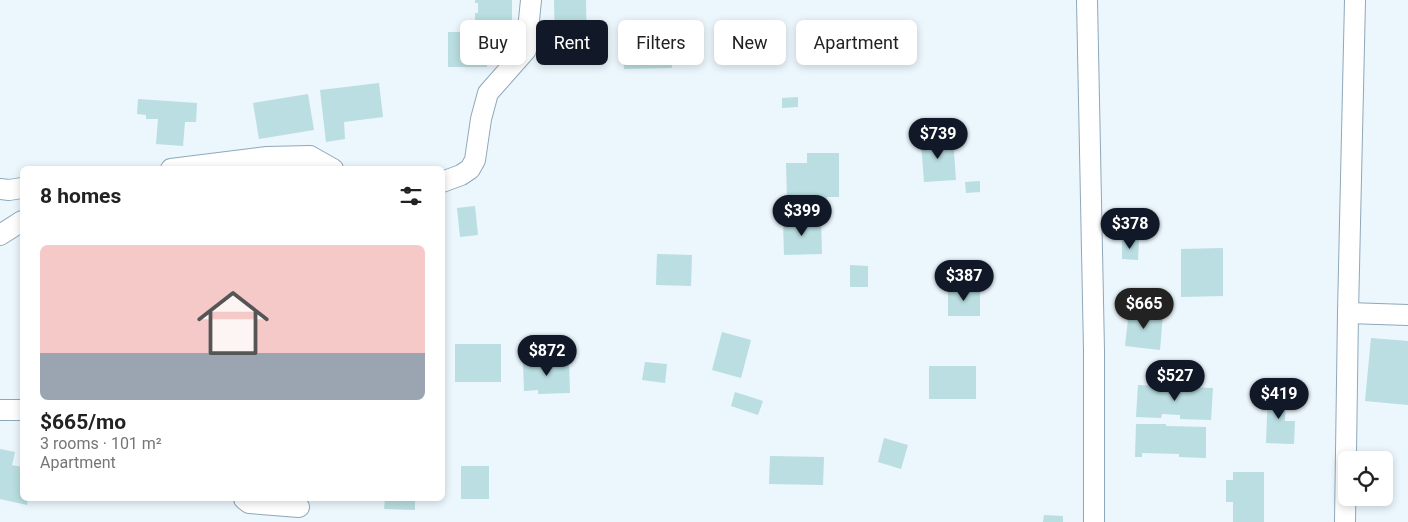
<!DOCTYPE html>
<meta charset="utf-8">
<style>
body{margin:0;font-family:Roboto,sans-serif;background:#f2f2f2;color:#222;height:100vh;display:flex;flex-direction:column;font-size:19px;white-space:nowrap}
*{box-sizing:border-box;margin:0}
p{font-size:16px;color:#767676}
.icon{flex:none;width:28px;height:28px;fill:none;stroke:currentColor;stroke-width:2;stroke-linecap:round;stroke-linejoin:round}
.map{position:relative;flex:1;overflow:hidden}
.sheet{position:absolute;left:20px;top:166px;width:425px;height:335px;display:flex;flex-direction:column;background:#fff;border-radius:8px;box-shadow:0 2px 8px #0003}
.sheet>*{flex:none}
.top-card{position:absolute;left:460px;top:20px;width:475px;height:45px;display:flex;gap:10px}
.tools{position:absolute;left:1338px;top:451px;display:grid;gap:10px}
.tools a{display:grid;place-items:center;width:55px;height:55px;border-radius:8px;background:#fff;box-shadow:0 2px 8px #0003;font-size:25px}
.price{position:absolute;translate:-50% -42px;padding:0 11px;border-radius:18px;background:#111827;color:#fff;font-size:16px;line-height:32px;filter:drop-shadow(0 1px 2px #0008)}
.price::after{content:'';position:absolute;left:50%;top:30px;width:15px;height:11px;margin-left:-8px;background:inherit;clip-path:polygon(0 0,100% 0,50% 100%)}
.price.selected{background:#222;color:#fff}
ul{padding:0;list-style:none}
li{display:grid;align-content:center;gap:10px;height:265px;padding:0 20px}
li+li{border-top:1px solid #e0e0e0}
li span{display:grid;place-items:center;height:155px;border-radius:8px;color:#555}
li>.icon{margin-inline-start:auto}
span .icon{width:90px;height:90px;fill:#fffc;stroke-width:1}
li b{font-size:21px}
h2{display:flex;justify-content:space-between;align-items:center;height:60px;padding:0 20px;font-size:21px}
.tag{padding:0 18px;border-radius:8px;background:#fff;box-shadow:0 2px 8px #0003;font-size:18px;line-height:45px}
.tag.selected{background:#111827;color:#fff}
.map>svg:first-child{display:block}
</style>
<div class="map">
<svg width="1408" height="522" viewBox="0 0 1408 522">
<rect width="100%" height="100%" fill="#ebf6fd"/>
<g fill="#badee1">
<polygon points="475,0 512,0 512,23 499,23 499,27 483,27 483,23 475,23 475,13 478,13 478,3 475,3"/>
<polygon points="554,0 586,0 587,43 555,44"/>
<polygon points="855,28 857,53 840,54 841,62 805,64 802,32"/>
<rect x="448" y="32" width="39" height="35"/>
<polygon points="671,54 672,68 624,69 623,55"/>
<polygon points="379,83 383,117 344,122 345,139 326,142 320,90"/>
<polygon points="308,94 314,130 259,139 253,103"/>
<polygon points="798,97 798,107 782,108 782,98"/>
<polygon points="138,99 197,103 196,122 185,122 183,146 156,144 158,119 146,119 146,115 137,114"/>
<polygon points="953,138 956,180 924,182 921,140"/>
<polygon points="807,153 839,153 839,197 827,197 827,204 814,204 814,197 787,198 786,163 807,163"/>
<polygon points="980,181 980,192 966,193 965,182"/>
<polygon points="475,206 478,235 460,237 457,208"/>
<polygon points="821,219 822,254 784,255 783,220"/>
<polygon points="1122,240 1139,240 1138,260 1122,259"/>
<polygon points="1223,248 1223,296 1181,297 1181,249"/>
<polygon points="657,254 692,255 691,286 656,285"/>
<polygon points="850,265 868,266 868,287 850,287"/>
<rect x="948" y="288" width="32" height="28"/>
<polygon points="1129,310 1163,314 1160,350 1125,346"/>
<polygon points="722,332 751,340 741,378 712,370"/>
<polygon points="1371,338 1408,341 1408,405 1365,401"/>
<rect x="455" y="344" width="46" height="38"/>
<polygon points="569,361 570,393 538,394 538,390 524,391 523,363"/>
<polygon points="645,362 667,364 665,383 642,380"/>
<rect x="929" y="366" width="47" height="33"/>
<polygon points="1138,385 1213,388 1211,420 1180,419 1180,415 1162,414 1161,418 1136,417"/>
<polygon points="1268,390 1286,391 1285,421 1295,421 1294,444 1266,443"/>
<polygon points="735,392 763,401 758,415 731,406"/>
<polygon points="1136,424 1166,424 1166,426 1206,427 1206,458 1179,457 1179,454 1142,453 1142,457 1135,457"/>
<polygon points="884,438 908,445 901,469 878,462"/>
<polygon points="0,449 15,452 12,465 22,467 22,499 28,499 27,505 0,499"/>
<polygon points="770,456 824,457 823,485 769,484"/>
<rect x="461" y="466" width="28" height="33"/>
<polygon points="1233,472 1264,472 1264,522 1233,522 1233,502 1226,502 1226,480 1233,480"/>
<polygon points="385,499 415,499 415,510 384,509"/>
<polygon points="1044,515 1063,516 1063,522 1043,522"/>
</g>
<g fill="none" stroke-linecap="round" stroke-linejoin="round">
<defs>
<g id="minor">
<polyline points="1087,0 1094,351 1094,522"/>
<polyline points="171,169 267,157 310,156 333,169"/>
<polyline points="442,182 461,175 470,169 475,160 481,119 488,93 526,50 531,0"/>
<polyline points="0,189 9,190 22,188"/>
<polyline points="0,235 22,221"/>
<polyline points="1348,313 1408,315"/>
<polyline points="0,410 22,410"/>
<polyline points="244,499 249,503 299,507"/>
<polyline points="1345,522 1348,313 1355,0"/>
</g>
</defs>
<use href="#minor" stroke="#8fa8b9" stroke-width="22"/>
<use href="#minor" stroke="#fff" stroke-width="20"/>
</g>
</svg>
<div class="tools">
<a><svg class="icon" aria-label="locate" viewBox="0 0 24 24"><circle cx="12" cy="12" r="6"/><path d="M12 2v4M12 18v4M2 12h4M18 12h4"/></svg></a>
</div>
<b class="price" style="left:938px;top:160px">$739</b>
<b class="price" style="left:802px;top:237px">$399</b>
<b class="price" style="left:1130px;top:250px">$378</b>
<b class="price" style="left:964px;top:302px">$387</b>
<b class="price selected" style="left:1144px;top:330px">$665</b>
<b class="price" style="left:547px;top:377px">$872</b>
<b class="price" style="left:1175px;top:402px">$527</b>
<b class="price" style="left:1279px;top:420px">$419</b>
<div class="top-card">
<a class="tag">Buy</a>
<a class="tag selected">Rent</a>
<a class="tag">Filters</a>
<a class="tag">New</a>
<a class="tag">Apartment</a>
</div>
<section class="sheet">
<h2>8 homes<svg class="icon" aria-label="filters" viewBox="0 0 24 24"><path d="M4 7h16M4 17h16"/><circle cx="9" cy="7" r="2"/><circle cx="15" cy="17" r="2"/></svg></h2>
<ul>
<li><span style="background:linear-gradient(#f6c9c9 70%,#9aa5b1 0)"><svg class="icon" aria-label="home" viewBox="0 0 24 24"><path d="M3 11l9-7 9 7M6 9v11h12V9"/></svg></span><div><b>$665/mo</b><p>3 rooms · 101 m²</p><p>Apartment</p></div></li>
</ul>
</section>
</div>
